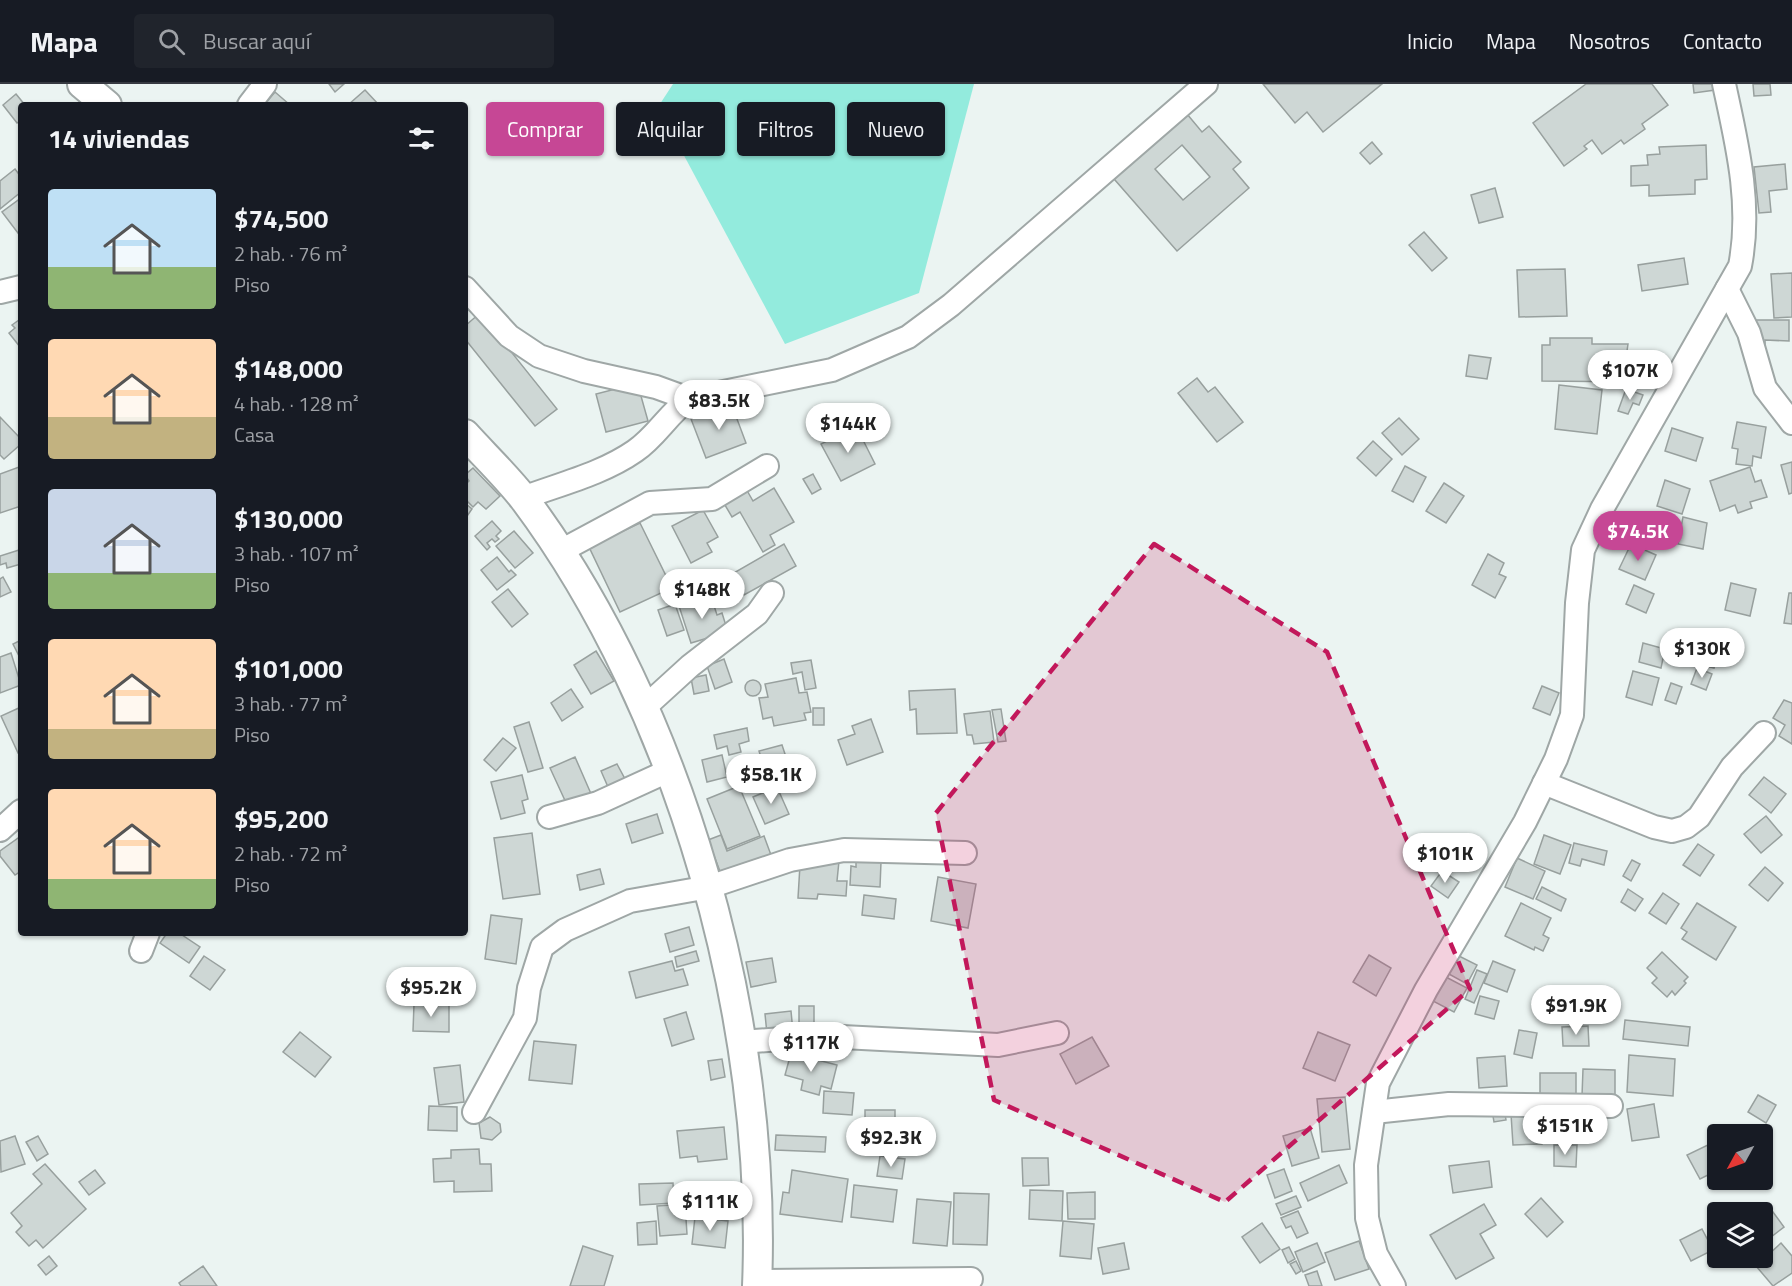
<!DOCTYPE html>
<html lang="es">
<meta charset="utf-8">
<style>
body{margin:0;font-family:"Titillium Web",sans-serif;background:#20242c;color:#f1f3f6;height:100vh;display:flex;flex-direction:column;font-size:22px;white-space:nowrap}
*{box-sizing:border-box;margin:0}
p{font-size:20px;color:#9ea1a6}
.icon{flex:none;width:33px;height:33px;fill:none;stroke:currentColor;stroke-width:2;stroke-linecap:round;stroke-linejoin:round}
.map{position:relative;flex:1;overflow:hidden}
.side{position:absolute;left:18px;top:18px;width:450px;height:834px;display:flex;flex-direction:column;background:#171b24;border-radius:6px;box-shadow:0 2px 4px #0004}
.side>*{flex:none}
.top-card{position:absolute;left:486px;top:18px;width:570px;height:54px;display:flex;gap:12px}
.needle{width:39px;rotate:230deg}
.fabs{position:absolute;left:1707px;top:1040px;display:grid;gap:12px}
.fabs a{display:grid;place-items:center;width:66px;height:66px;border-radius:6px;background:#171b24;box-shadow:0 2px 4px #0004;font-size:30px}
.price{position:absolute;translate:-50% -51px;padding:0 14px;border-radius:21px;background:#fff;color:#222;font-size:20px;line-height:39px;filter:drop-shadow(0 2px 3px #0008)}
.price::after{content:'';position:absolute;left:50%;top:36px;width:18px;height:14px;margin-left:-9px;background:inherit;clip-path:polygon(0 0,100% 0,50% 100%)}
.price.current{background:#c64795;color:#fff}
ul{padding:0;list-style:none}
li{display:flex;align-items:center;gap:18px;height:150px;padding:0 30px}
li span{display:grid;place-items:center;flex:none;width:168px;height:120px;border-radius:6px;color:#555}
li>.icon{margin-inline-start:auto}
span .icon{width:72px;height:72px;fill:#fffc;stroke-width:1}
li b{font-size:26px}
h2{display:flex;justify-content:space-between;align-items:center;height:72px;padding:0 30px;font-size:26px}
.chip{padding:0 21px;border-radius:6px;background:#171b24;box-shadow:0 2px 4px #0004;font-size:21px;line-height:54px}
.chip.current{background:#c64795;color:#fff}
header{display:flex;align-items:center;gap:36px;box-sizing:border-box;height:84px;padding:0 30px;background:#171b24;border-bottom:2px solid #363941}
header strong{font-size:28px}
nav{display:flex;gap:33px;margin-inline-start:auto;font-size:21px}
.search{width:420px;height:54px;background:#20242c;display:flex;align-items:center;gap:15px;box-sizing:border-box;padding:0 21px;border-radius:6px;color:#9ea1a6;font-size:22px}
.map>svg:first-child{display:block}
</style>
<header>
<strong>Mapa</strong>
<div class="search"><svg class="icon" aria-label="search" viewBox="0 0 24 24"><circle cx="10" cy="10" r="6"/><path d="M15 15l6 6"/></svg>Buscar aquí</div>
<nav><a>Inicio</a><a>Mapa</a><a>Nosotros</a><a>Contacto</a></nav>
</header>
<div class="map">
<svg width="1792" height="1202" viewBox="0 0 1792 1202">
<rect width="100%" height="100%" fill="#ebf4f2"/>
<polygon fill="#93ebdd" points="673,0 974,0 919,209 785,260 658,23"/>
<g fill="#ced7d5" stroke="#98a09e" stroke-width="1.5" fill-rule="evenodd">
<polygon points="329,0 344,0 335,8"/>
<polygon points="1263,0 1382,0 1323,48 1307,28 1295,39"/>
<polygon points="1586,0 1652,0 1668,21 1642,40 1645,45 1624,60 1621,56 1602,70 1592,56 1584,62 1587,65 1564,82 1533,39"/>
<polygon points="1693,0 1714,0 1715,6 1694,9"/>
<polygon points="1753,0 1770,0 1771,11 1754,12"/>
<polygon points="365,6 379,21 348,21"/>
<polygon points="275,8 290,21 264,21"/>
<polygon points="16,10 25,21 21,21 21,36 17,39 3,21"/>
<path d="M1182,24l20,24 7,-6 32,36 -8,7 16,19 -72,63 -69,-79zM1182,61l28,32 -27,23 -28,-31z"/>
<polygon points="1372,58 1382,70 1370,80 1360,69"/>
<polygon points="1706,61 1707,95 1695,96 1695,110 1649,112 1649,101 1631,102 1631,82 1648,81 1647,71 1660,70 1659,63"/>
<polygon points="1785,80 1787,105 1769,107 1771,128 1759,129 1754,83"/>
<polygon points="15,85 21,93 21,108 0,125 0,97"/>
<polygon points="1495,104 1503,133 1479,139 1471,111"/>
<polygon points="21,114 21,153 2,128"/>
<polygon points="1424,148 1447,174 1432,187 1409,161"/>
<polygon points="1684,174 1688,200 1642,207 1638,181"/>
<polygon points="1565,185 1567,232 1519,233 1517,186"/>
<polygon points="1792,189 1792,233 1774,234 1771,190"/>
<polygon points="480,229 557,325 535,342 465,255 465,242"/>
<polygon points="19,236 21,238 20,263 9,249 15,244 12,241"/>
<polygon points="1754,236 1789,236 1789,257 1765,256 1765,262 1754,261"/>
<polygon points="1550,254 1592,254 1592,260 1628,260 1627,267 1639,267 1639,298 1542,297 1542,261 1550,261"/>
<polygon points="1469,271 1491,274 1487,295 1466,292"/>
<polygon points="1642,284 1656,284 1657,302 1643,303"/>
<polygon points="1197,294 1208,308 1215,303 1243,338 1217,358 1178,309"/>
<polygon points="631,301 639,305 648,337 606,348 596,310"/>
<polygon points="1559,301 1602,306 1597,350 1555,345"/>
<polygon points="1626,305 1643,311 1639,321 1633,319 1628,330 1618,327"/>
<polygon points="731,319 746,359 706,374 691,335"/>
<polygon points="0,333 21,355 21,360 4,375 0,371"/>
<polygon points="1399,334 1419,355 1402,371 1382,349"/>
<polygon points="1737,338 1766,343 1761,374 1753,372 1752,382 1736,380 1738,365 1732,364"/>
<polygon points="856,342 875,380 841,397 821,360"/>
<polygon points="1672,344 1703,354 1696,377 1665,367"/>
<polygon points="1373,357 1392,375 1376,392 1357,374"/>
<polygon points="1792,378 1792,409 1789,410 1781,381"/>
<polygon points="1405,382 1426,393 1413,418 1392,407"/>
<polygon points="19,383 21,422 0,429 0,390"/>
<polygon points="1750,383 1755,398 1761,396 1767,413 1750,418 1752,424 1738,429 1735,421 1720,427 1710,397"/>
<polygon points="473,384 500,412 486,425 478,418 473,423 465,415 467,406 465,401 469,397 465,391"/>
<polygon points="813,390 821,405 812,410 803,395"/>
<polygon points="1665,396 1690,405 1682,430 1657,422"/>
<polygon points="1444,399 1464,412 1446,439 1426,427"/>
<polygon points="745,403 753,417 774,404 794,438 770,451 775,461 763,468 740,428 732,433 722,416"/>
<polygon points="465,419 472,425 465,435"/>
<polygon points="703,426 718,453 707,459 712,468 691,479 672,442"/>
<polygon points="1683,433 1707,439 1703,465 1678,460"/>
<polygon points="492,437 501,447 496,452 499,455 495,458 492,455 487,459 490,463 487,466 475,452"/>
<polygon points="640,439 672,504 620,528 589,463"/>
<polygon points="514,447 533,469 515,484 496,462"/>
<polygon points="784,460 796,482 744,511 732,490"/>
<polygon points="1631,460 1656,471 1645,496 1619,485"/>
<polygon points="19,466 21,480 7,484 6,479 0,481 0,472"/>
<polygon points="1488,470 1504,479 1499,490 1506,493 1495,514 1472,501"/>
<polygon points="497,473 509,488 511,486 516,491 497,506 481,486"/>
<polygon points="3,493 11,508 0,513 0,495"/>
<polygon points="1731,499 1756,505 1750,532 1725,526"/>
<polygon points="1634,501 1654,510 1646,529 1626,520"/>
<polygon points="508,505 528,530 512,543 492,518"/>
<polygon points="1789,509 1792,509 1792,540 1784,539"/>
<polygon points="711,512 717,531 722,529 727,545 721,550 691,559 679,522"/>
<polygon points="675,520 684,546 667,552 658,526"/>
<polygon points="21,556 21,576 13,560"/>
<polygon points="1643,559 1665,565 1661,584 1639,578"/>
<polygon points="1699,562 1718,567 1714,584 1695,579"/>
<polygon points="596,567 614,597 591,610 574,581"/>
<polygon points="11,569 21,601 0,609 0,573"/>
<polygon points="724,575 732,598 715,605 707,582"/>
<polygon points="811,576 816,604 805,606 802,588 793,590 791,579"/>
<polygon points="1697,584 1712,590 1706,606 1691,600"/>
<polygon points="1633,587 1659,594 1652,621 1626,613"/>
<polygon points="706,591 709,607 694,610 691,594"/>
<polygon points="796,594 799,609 807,608 811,628 804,629 806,636 774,642 772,633 763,635 759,614 768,613 765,600"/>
<circle cx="753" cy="604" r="8"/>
<polygon points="1671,599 1682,603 1676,620 1665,616"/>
<polygon points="1542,602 1559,609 1550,631 1533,624"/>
<polygon points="571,605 583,623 562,637 551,619"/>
<polygon points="955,605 957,649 917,650 916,625 910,626 909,607"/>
<polygon points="1784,616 1792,619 1792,660 1779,652 1785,641 1773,634"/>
<polygon points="21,623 21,667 18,669 1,632"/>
<rect x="813" y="624" width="11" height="17"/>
<polygon points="1001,625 1006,657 998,658 992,626"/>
<polygon points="990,627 994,658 974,660 972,651 967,651 964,630"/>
<polygon points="871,635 883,668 847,681 838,656 855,650 852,642"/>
<polygon points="529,638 543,684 528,688 514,643"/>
<polygon points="747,644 749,657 739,660 741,668 729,671 727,662 717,665 714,651"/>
<polygon points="503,654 516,664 496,687 484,676"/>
<polygon points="782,661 788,679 765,686 759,667"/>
<polygon points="722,671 727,693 707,698 702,676"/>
<polygon points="575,673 592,712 568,723 550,684"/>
<polygon points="617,680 625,695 608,703 601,687"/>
<polygon points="522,691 528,715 522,717 525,729 501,735 491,698"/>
<polygon points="1764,693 1786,710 1771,729 1749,711"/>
<polygon points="739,702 760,752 727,765 707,715"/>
<polygon points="777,703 789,730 765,740 753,713"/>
<polygon points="657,730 663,749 632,759 626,740"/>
<polygon points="1766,732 1782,751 1761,769 1744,750"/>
<polygon points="532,749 540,810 503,815 494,754"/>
<polygon points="721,751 727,767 764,752 771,771 721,790 708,756"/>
<polygon points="1544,751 1571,761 1560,790 1534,780"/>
<polygon points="21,752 21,787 15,791 0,772 0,767"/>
<polygon points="1574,759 1607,767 1604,781 1582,775 1580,782 1569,779"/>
<polygon points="1698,760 1714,771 1700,792 1683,781"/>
<polygon points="1517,774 1545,787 1533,815 1505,803"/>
<polygon points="822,775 839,777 837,797 847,797 846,812 818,810 817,815 798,814 800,781 822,782"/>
<polygon points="856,776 881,778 880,803 850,801 851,782 856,783"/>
<polygon points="1632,776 1640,780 1631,797 1623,792"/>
<polygon points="1765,783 1783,799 1768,817 1749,801"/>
<polygon points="600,785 604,800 580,806 577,791"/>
<polygon points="1442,787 1459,798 1448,814 1431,802"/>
<polygon points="938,793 976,800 968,844 931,837"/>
<polygon points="1542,803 1566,815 1561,827 1536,815"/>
<polygon points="1628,805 1643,815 1635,827 1621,818"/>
<polygon points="1663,809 1679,820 1666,840 1649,829"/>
<polygon points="864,811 896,815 894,835 862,831"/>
<polygon points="1521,819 1551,834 1543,851 1549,854 1543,867 1535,863 1534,866 1505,852"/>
<polygon points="1697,819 1736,843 1716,876 1682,855 1687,848 1681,844"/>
<polygon points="491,831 522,835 516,880 485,875"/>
<polygon points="689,843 694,861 670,868 665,850"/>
<polygon points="167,849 179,849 200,863 189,879 160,859"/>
<polygon points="696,867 699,877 677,883 675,873"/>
<polygon points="1662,868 1688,893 1684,897 1686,899 1675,911 1672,907 1667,913 1652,899 1657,894 1647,884"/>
<polygon points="1369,871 1391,884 1376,912 1353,898"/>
<polygon points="1457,871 1477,881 1467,900 1447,889"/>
<polygon points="204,872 225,886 210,906 190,892"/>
<polygon points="772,874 776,898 751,903 746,878"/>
<polygon points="672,877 675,887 683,885 688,901 636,914 629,888"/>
<polygon points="1493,877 1515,886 1507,908 1484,899"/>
<polygon points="1477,886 1487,890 1474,919 1465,915"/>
<polygon points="1444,892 1467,904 1454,928 1431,916"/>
<polygon points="1480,912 1499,917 1494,935 1475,930"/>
<polygon points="414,920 449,921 449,948 413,947"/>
<polygon points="799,922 814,922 814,940 799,939"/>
<polygon points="791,927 793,948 767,950 765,930"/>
<polygon points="686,928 694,955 672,962 664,935"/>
<polygon points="1625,936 1690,943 1688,962 1623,955"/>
<polygon points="1588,942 1589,962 1563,962 1562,943"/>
<polygon points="1519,946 1537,949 1532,974 1514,970"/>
<polygon points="300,948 331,973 315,993 283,968"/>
<polygon points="1318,948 1350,961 1335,997 1303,984"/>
<polygon points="1092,953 1109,982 1076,1000 1060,970"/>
<polygon points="534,957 576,961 572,1000 529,996"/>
<polygon points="791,969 837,981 831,1005 821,1002 819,1011 801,1006 803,996 785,991"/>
<polygon points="1629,971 1675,975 1673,1012 1627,1008"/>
<polygon points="1505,972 1507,1002 1479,1004 1477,974"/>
<polygon points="722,975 725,993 711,996 708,977"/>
<polygon points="460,981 464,1018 439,1021 434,984"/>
<polygon points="1583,985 1615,986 1615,1013 1582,1012"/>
<rect x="1540" y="989" width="36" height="28"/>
<polygon points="824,1007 854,1009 852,1031 823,1029"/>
<polygon points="1758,1011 1776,1021 1766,1039 1748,1028"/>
<polygon points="1345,1013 1350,1065 1322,1068 1317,1015"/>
<polygon points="1654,1020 1659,1053 1632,1057 1627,1025"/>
<polygon points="429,1022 457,1023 457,1047 428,1046"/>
<polygon points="1504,1024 1506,1036 1494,1038 1492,1026"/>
<rect x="865" y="1026" width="30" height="31"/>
<polygon points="1541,1029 1542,1060 1513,1061 1511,1030"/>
<polygon points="490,1033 500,1040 501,1048 492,1056 481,1054 479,1039"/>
<polygon points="724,1043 727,1075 698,1078 697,1072 680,1074 677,1047"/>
<polygon points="1310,1044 1319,1074 1292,1082 1283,1052"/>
<polygon points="776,1051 826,1053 825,1068 775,1066"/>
<polygon points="15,1052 25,1080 1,1088 0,1057"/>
<polygon points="38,1052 48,1070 37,1077 26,1058"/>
<polygon points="1712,1059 1718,1070 1718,1086 1700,1095 1687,1071"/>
<polygon points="1554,1061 1577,1061 1576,1083 1554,1082"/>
<polygon points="479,1065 480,1080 491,1080 492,1107 454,1108 454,1097 434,1098 433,1075 451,1074 451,1066"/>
<polygon points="880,1072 905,1075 902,1095 877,1092"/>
<polygon points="1022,1074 1048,1074 1049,1101 1023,1102"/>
<polygon points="1489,1077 1492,1103 1453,1109 1449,1082"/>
<polygon points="45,1080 86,1125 43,1164 36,1156 29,1162 16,1148 22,1142 11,1129 42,1100 33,1090"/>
<polygon points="1339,1081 1347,1099 1308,1117 1300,1099"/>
<polygon points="1284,1085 1292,1107 1275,1114 1267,1091"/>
<polygon points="95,1086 105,1099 89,1111 79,1098"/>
<polygon points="792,1086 848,1095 842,1138 780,1130 783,1108 789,1109"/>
<polygon points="673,1099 674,1119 640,1121 639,1100"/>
<polygon points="854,1101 897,1106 893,1138 851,1133"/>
<polygon points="1030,1106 1063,1107 1062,1137 1029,1135"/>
<polygon points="1095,1108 1095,1135 1068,1135 1067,1109"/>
<polygon points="954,1109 989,1110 987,1161 953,1160"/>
<polygon points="1296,1112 1301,1123 1281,1131 1276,1120"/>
<polygon points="1541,1114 1563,1138 1547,1153 1525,1130"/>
<polygon points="917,1115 951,1118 947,1162 913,1159"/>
<polygon points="685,1120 687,1150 660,1152 657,1122"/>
<polygon points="1484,1120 1496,1141 1480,1150 1494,1174 1456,1195 1430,1151"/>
<polygon points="1770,1124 1784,1143 1762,1160 1762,1130"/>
<polygon points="1298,1127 1308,1149 1297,1154 1291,1142 1286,1144 1281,1134"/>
<polygon points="695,1133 728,1137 725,1164 692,1160"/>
<polygon points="656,1137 657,1160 638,1161 637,1139"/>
<polygon points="1063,1137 1094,1140 1091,1175 1060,1172"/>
<polygon points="1262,1139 1280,1165 1260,1179 1242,1153"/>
<polygon points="1702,1145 1713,1166 1691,1177 1680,1156"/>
<polygon points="1359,1157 1369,1185 1335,1196 1325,1169"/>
<polygon points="1124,1159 1129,1185 1103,1190 1098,1164"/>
<polygon points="1317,1159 1325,1178 1303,1188 1295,1168"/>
<polygon points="1781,1159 1792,1172 1792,1189 1773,1202 1756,1182"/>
<polygon points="583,1162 613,1172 604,1202 570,1202"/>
<polygon points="1289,1163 1295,1175 1288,1179 1282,1166"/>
<polygon points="49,1172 57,1182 46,1191 38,1181"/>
<polygon points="1296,1177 1301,1187 1296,1190 1290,1180"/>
<polygon points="203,1182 217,1202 181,1202 179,1199"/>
<polygon points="1317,1187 1322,1202 1309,1202 1305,1191"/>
</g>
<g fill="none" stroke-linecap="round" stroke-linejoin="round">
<defs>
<g id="minor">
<polyline points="249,21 265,0"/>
<polyline points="465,204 509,252 539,272 584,287 656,303 689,315"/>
<polyline points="1727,205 1749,249 1765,304 1792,339"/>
<polyline points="0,208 21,203"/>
<path d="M523,414c37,-14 79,-24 112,-47 21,-14 33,-37 54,-52l143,-29 76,-33 43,-32 255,-221"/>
<polyline points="559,468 650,419 712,415 767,382"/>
<polyline points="645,623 690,582 757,530 772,509"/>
<polyline points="1544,699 1654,743 1672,747 1686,743 1699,733 1732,683 1764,649"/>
<polyline points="549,733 598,719 668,687"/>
<polyline points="0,746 21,727"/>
<polyline points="141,867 148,849"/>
<polyline points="741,958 823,952 998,961 1057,949"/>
<polyline points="474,1028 525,934 529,904 542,863 565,846 630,817 709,803 790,776 844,766 965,769"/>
<polyline points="1374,1028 1449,1020 1611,1022"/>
<polyline points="758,1197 971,1195"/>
<path d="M1394,1202l-18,-32 -9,-36 -1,-53 12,-82 48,-93 99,-168 31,-63 16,-44 5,-112 6,-53 19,-41 138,-243c12,-62 -3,-122 -16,-182"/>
</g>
<g id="major">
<polyline points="82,0 107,21"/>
<path d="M465,350c19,21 41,42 59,65 158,211 244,525 233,787"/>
</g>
</defs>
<use href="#minor" stroke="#9fa7a6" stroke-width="26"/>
<use href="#major" stroke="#9fa7a6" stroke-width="32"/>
<use href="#minor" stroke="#fff" stroke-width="22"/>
<use href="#major" stroke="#fff" stroke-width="28"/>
</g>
<path fill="#c2185b" fill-opacity="0.2" stroke="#c2185b" stroke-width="4.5" stroke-dasharray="12 8" stroke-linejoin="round" d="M1154,460l173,108 143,337 -245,213 -231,-102 -58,-287z"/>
</svg>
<div class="fabs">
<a><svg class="needle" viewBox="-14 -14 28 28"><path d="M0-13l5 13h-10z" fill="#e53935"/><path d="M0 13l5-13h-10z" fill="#9ea1a6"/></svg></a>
<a><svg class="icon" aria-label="layers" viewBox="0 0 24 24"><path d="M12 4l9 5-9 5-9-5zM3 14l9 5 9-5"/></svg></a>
</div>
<b class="price" style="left:1630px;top:317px">$107K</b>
<b class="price" style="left:719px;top:347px">$83.5K</b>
<b class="price" style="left:848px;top:370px">$144K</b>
<b class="price current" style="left:1638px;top:478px">$74.5K</b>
<b class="price" style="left:702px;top:536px">$148K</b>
<b class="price" style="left:1702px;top:595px">$130K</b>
<b class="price" style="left:771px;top:721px">$58.1K</b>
<b class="price" style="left:1445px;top:800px">$101K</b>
<b class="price" style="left:431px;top:934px">$95.2K</b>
<b class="price" style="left:1576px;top:952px">$91.9K</b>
<b class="price" style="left:811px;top:989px">$117K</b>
<b class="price" style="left:1565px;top:1072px">$151K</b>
<b class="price" style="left:891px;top:1084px">$92.3K</b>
<b class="price" style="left:710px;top:1148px">$111K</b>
<div class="top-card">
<a class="chip current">Comprar</a>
<a class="chip">Alquilar</a>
<a class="chip">Filtros</a>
<a class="chip">Nuevo</a>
</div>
<section class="side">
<h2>14 viviendas<svg class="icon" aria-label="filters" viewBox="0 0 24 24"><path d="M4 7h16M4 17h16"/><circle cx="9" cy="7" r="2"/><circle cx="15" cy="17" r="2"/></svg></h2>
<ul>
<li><span style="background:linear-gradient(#bfe0f5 65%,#8fb573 0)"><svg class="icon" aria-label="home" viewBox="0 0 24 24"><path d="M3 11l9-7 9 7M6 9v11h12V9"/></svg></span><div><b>$74,500</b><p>2 hab. · 76 m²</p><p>Piso</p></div></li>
<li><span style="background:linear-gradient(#ffd9b3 65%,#c2b280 0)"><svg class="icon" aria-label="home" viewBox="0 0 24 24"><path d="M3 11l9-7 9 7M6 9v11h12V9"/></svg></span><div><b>$148,000</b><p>4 hab. · 128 m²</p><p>Casa</p></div></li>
<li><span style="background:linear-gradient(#c9d6e8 70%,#8fb573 0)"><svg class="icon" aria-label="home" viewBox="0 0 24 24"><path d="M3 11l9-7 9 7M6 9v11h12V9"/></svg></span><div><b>$130,000</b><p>3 hab. · 107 m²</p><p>Piso</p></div></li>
<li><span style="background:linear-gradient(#ffd9b3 75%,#c2b280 0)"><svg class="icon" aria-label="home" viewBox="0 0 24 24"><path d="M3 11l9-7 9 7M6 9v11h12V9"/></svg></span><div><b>$101,000</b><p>3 hab. · 77 m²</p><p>Piso</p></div></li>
<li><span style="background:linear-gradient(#ffd9b3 75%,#8fb573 0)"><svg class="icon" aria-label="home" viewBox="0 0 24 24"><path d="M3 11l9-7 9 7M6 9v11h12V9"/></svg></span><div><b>$95,200</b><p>2 hab. · 72 m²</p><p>Piso</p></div></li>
</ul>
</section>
</div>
